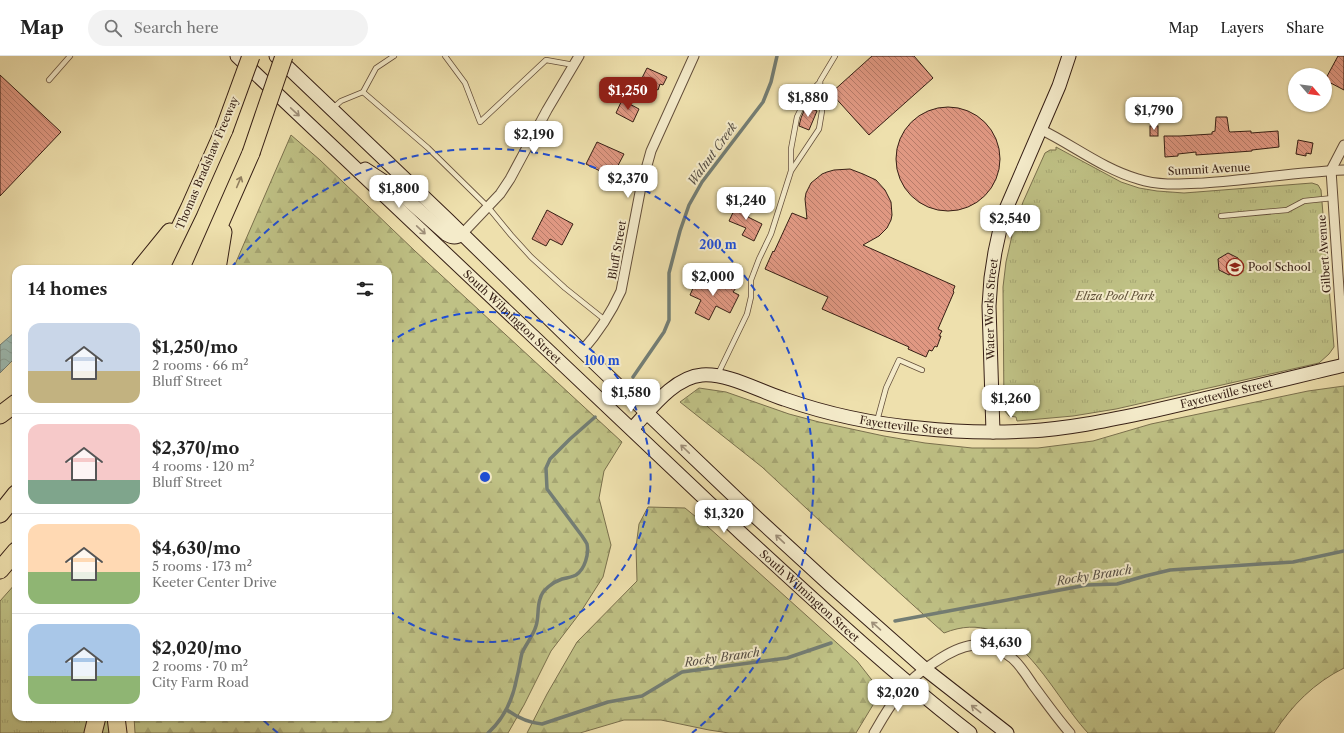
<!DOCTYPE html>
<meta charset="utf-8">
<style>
body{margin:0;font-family:"Libre Caslon Text",serif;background:#f2f2f2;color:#222;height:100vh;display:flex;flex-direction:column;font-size:15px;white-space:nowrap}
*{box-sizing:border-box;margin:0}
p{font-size:13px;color:#767676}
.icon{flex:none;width:22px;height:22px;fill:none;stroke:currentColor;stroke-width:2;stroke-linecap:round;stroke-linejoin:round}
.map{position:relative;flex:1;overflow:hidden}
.details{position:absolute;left:12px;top:209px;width:380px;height:456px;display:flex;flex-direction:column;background:#fff;border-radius:12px;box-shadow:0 1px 3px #0004}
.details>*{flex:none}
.needle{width:26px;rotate:118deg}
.controls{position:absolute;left:1288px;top:12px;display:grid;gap:8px}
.controls a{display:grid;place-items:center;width:44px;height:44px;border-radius:50%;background:#fff;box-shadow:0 1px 3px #0004;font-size:20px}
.price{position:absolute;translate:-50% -34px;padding:0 9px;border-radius:8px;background:#fff;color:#222;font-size:13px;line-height:26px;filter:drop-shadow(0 1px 2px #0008)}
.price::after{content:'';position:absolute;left:50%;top:24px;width:12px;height:9px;margin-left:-6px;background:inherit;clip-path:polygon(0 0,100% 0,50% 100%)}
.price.active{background:#8f2418;color:#fff}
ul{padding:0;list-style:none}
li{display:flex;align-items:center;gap:12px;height:100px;padding:0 16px}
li+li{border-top:1px solid #e0e0e0}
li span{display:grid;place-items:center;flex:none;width:112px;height:80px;border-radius:12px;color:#555}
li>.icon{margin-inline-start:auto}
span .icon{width:48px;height:48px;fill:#fffc;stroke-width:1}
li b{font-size:17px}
h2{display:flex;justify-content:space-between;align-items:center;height:48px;padding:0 16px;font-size:17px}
header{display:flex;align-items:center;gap:24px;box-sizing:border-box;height:56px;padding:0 20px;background:#fff;border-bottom:1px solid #e0e0e0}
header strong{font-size:19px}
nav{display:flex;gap:22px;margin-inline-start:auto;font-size:14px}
.search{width:280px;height:36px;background:#f2f2f2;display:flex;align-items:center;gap:10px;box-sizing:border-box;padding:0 14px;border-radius:22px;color:#767676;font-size:15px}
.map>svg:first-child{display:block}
</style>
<header>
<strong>Map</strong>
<div class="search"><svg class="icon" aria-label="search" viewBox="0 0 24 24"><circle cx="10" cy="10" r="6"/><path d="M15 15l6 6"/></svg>Search here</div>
<nav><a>Map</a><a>Layers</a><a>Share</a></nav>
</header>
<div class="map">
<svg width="1344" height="677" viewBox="0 0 1344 677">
<defs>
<pattern id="grass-tufts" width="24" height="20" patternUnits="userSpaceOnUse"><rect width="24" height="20" fill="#bfc185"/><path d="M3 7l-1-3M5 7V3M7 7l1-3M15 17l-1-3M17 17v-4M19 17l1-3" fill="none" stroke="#a5a572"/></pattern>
<pattern id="forest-firs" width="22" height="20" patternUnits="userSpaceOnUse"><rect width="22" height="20" fill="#bfc185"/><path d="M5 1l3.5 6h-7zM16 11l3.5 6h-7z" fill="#a5a572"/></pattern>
<pattern id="water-waves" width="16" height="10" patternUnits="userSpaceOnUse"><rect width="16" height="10" fill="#9cbbb3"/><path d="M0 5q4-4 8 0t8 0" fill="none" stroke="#87a099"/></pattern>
<pattern id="building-back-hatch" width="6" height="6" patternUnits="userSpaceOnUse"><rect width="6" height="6" fill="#e09882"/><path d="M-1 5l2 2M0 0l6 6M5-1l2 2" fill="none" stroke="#b67b69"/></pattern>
</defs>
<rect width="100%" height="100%" fill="#eee0ad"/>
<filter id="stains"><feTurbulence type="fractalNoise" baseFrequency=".005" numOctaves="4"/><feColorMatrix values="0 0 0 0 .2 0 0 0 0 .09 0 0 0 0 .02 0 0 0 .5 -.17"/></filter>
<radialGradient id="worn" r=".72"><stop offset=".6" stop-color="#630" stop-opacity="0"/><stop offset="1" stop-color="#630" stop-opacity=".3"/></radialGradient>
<g fill="url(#grass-tufts)" stroke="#7a704d">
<polygon points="1056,91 1121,126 1139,132 1157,135 1184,137 1312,127 1318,129 1321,134 1334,291 1329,298 1319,307 1116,353 1073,360 1017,365 1016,361 1009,360 1004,354 1003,231 1006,206 1013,175 1023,146 1045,97 1050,94 1056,94"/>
<polygon points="16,527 16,661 92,661 90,677 0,677 0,545"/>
<polygon points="104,661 110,661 112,677 99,677"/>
</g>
<g fill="url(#forest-firs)" stroke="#7a704d">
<polygon points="291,79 320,104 415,195 622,386 604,415 599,442 611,489 603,521 580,557 551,595 524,649 508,677 135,677 134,661 388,661 388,213 233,213"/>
<path d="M1344,330v282c-30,15 -52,37 -70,65h-186c-40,-43 -72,-129 -144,-100l-123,-111 -59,-55 -82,-65 19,-14 27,4 63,22 30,8 65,14 41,7 47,5h66l55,-7 58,-17 157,-33z"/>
<polygon points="648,451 685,452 707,470 857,605 875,628 879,639 856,677 729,677 709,674 661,664 624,664 580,677 527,677 547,638 577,586 637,525 636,491 639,468"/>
</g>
<polygon fill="url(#water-waves)" stroke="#737d74" points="16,275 16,301 0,317 0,289"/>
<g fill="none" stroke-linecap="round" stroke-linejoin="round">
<g stroke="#737d74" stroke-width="3.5">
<polyline points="633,321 664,276 669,264 669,217 680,175 689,149 702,126 763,46 771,26 777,0"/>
<polyline points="895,565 1087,529 1117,528 1145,520 1170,514 1293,506 1344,495"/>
<path d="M507,654c11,8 21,13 35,14l66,-22 34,-6 40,-24 105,-14 44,-15"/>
<path d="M488,677c17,-15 25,-34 29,-56 2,-7 3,-16 5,-24 4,-9 11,-17 14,-27 3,-9 1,-18 4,-27 2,-9 13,-17 22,-20 5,-1 10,-2 14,-4 9,-6 13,-21 11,-31 -1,-2 -3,-5 -5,-8l-35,-47 -1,-21 4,-9 20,-20 25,-22"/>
</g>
</g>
<g fill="url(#building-back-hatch)" stroke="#361f15">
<polygon points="872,0 914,0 933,22 869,79 831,37"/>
<polygon points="1338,0 1344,0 1344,34 1325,24"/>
<polygon points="647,12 667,21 663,29 660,28 658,34 645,28 647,24 642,22"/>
<polygon points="0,19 61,76 0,140"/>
<polygon points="622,44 639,53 633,66 616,57"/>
<polygon points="806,50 817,55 809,74 799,70 801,62"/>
<circle cx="948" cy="103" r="52"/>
<polygon points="1216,61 1227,61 1229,75 1230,76 1251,75 1251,77 1278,75 1279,91 1252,94 1252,95 1196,99 1196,96 1178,98 1178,100 1165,101 1164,80 1180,80 1212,78 1212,76 1215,75"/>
<rect x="1150" y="70" width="8" height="10"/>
<polygon points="1298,84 1313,87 1311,98 1306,97 1306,100 1296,98"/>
<polygon points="597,86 624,98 612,121 586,108"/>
<polygon points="850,113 863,118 876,124 885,134 891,146 892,159 891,164 887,172 879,180 863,189 955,230 953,235 954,236 938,273 942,275 939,280 941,280 937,291 935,290 932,295 929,294 926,301 908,293 909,291 822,253 828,241 765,213 773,195 774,196 792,157 807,163 805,143 806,137 811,127 822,118 827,116 834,114"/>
<polygon points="738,146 752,152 748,161 762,168 754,185 742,179 746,172 729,165"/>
<polygon points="547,154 573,168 562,189 550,183 546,190 532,183"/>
<polygon points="1228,197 1238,202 1238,213 1229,219 1219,214 1218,203"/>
<polygon points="698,221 704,224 705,222 719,228 720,225 736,232 733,236 739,239 730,257 716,250 709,264 695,257 701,244 690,239"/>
</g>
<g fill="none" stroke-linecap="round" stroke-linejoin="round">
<defs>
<g id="lane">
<polyline points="394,0 376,12 363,36 428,92 488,151 511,179 531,201 565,232 605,264"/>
<polyline points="445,0 465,27 480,66 546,4 574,9"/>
<polyline points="49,24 70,0"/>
<polyline points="333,52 341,45 363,36"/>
<polyline points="791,114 791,93 797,61 808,38 820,26"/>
<polyline points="1221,160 1287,154 1304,145 1333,142"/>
<polyline points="718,318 747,258 751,241 751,224 759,203 771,178 791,115 819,73 822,55 820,25 835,0"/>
<polyline points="877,365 886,332 899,304 922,314"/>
</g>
<g id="street">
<path d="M1040,73c33,16 63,40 98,50 21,7 44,5 66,4 47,-3 93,-11 140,-13"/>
<polyline points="1344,89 1331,114 1344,308"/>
<polyline points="462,178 500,138 510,123 547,54 579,0"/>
<path d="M582,295c16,-18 29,-38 39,-60l20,-104 10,-36 43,-95"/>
<path d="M874,677c7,-12 14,-25 23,-36 10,-14 23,-26 38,-35 26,-18 51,-26 77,-4 9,8 15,18 21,27 12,16 24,33 37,48"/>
</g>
<g id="secondary">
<path id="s1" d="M237,0l505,478c74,68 148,137 228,199"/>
<polyline points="276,0 448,164 582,295 757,462 830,529 925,613 1007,677"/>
<path d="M365,113l29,19 52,46c7,4 10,4 16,0"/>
<path id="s2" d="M632,373c18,-19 42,-52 70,-54 26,-2 57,16 82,24 43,15 90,25 135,29 36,4 73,5 109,3 39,-2 77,-10 115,-18 67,-15 134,-32 201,-48"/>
<path id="s3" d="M993,376l-4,-126 2,-28 4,-26 5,-23 6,-20 53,-123 10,-30"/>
</g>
<g id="highway">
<polyline points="140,213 170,176"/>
<polyline points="160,213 189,153 224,74"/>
<polyline points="200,213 251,97"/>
<polyline points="217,213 223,176"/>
<polyline points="0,359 16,347"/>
<polyline points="0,458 16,438"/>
<polyline points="0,514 16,495"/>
<polyline points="116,661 118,677"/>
<polyline points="93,677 97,661"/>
</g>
</defs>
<use href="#lane" stroke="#644f3b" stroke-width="6"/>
<use href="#street" stroke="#644f3b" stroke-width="11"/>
<use href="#secondary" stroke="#361f15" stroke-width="15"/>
<use href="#highway" stroke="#361f15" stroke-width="19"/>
<use href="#lane" stroke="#f4ebca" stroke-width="4.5"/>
<use href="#street" stroke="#f4ebca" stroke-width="9"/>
<use href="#secondary" stroke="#f4ebca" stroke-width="13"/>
<use href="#highway" stroke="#eee0ad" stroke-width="17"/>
<defs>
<g id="highway-bridge">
<polyline points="224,74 251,0"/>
<polyline points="251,97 284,0"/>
</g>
</defs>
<use href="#highway-bridge" stroke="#361f15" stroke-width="19" stroke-linecap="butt"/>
<use href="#highway-bridge" stroke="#eee0ad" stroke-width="17"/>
</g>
<defs><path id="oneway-shaft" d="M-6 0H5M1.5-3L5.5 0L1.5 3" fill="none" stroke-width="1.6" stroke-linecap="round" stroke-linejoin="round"/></defs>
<g stroke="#9e8f79">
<use href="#oneway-shaft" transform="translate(295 56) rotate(43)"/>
<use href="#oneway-shaft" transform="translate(421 174) rotate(43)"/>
<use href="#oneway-shaft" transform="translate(685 393) rotate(-136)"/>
<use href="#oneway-shaft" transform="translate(780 483) rotate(-137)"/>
<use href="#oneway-shaft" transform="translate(876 570) rotate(-139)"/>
<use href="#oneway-shaft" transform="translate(976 653) rotate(-142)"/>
</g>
<use stroke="#928061" href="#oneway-shaft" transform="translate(239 126) rotate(-67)"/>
<g fill="none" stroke="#1d4ed8" stroke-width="2" stroke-dasharray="7 5">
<path d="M388 288A165 165 0 1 1 388 554"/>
<path d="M278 677A329 329 0 0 1 261 662M231 212A329 329 0 1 1 692 677"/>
</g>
<defs>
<symbol id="school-ring" viewBox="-11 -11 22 22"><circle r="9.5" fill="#f4ebca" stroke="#8f2418" stroke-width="1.5"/><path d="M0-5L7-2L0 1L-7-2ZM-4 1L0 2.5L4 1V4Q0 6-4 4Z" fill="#8f2418"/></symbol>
</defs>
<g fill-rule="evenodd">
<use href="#school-ring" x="1225" y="201" width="20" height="20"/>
</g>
<g text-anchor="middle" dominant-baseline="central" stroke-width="4" stroke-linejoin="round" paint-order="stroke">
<g font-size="11" fill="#361f15" stroke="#f4ebca">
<text transform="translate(207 107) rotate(-67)">Thomas Bradshaw Freeway</text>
<text transform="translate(1209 113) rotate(-3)">Summit Avenue</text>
<text transform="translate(617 194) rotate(-80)">Bluff Street</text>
<text transform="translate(1324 198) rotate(-94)">Gilbert Avenue</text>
<text stroke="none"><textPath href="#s3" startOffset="123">Water Works Street</textPath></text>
<text stroke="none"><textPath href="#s1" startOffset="379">South Wilmington Street</textPath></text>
<text stroke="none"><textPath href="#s2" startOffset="626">Fayetteville Street</textPath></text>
<text stroke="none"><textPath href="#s2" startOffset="302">Fayetteville Street</textPath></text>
<text stroke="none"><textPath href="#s1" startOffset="787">South Wilmington Street</textPath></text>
</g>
<g font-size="11" fill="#361f15" stroke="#f4ebca" text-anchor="start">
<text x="1248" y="211">Pool School</text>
</g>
<g font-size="11" font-style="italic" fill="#5f5037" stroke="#f4ebca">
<text x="1115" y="240">Eliza Pool Park</text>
</g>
<g font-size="12" font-style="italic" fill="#554e44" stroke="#f4ebca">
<text transform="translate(712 98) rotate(-54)">Walnut Creek</text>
<text transform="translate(1094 519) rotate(-9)">Rocky Branch</text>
<text transform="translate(722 601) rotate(-8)">Rocky Branch</text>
</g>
</g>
<circle cx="485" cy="421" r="6" fill="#1d4ed8" stroke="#f4ebca" stroke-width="2"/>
<g font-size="12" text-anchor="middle" font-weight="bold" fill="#1d4ed8" stroke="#f4ebca" stroke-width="4" stroke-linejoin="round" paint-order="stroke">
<text x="718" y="193">200 m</text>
<text x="602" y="309">100 m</text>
</g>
<rect width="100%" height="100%" filter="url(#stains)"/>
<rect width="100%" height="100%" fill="url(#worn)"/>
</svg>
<div class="controls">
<a><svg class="needle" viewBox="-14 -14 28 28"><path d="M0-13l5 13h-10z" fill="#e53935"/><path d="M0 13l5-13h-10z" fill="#767676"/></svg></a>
</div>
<b class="price active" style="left:628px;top:55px">$1,250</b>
<b class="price" style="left:808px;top:62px">$1,880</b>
<b class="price" style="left:1154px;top:75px">$1,790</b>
<b class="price" style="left:534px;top:99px">$2,190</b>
<b class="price" style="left:628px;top:143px">$2,370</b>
<b class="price" style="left:399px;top:153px">$1,800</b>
<b class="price" style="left:746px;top:165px">$1,240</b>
<b class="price" style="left:1010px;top:183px">$2,540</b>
<b class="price" style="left:713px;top:241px">$2,000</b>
<b class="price" style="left:631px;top:357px">$1,580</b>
<b class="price" style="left:1011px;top:363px">$1,260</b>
<b class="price" style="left:724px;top:478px">$1,320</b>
<b class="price" style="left:1001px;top:607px">$4,630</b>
<b class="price" style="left:898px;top:657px">$2,020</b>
<section class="details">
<h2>14 homes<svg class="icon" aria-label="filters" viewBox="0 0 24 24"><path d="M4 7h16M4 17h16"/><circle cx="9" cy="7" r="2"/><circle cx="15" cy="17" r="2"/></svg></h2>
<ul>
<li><span style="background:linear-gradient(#c9d6e8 60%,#c2b280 0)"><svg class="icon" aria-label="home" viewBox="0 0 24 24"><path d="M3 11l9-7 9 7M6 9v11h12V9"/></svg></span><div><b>$1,250/mo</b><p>2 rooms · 66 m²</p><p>Bluff Street</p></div></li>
<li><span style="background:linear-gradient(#f6c9c9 70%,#7fa58c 0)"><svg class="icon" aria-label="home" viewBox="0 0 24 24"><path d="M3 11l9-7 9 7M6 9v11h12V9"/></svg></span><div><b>$2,370/mo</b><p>4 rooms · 120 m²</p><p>Bluff Street</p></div></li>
<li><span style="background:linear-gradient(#ffd9b3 60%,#8fb573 0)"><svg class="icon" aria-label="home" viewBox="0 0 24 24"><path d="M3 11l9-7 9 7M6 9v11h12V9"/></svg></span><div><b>$4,630/mo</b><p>5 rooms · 173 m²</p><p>Keeter Center Drive</p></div></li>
<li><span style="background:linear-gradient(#a9c7e8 65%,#8fb573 0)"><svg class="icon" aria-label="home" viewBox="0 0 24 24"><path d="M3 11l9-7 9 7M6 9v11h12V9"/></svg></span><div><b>$2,020/mo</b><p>2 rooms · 70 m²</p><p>City Farm Road</p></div></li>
</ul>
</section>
</div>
